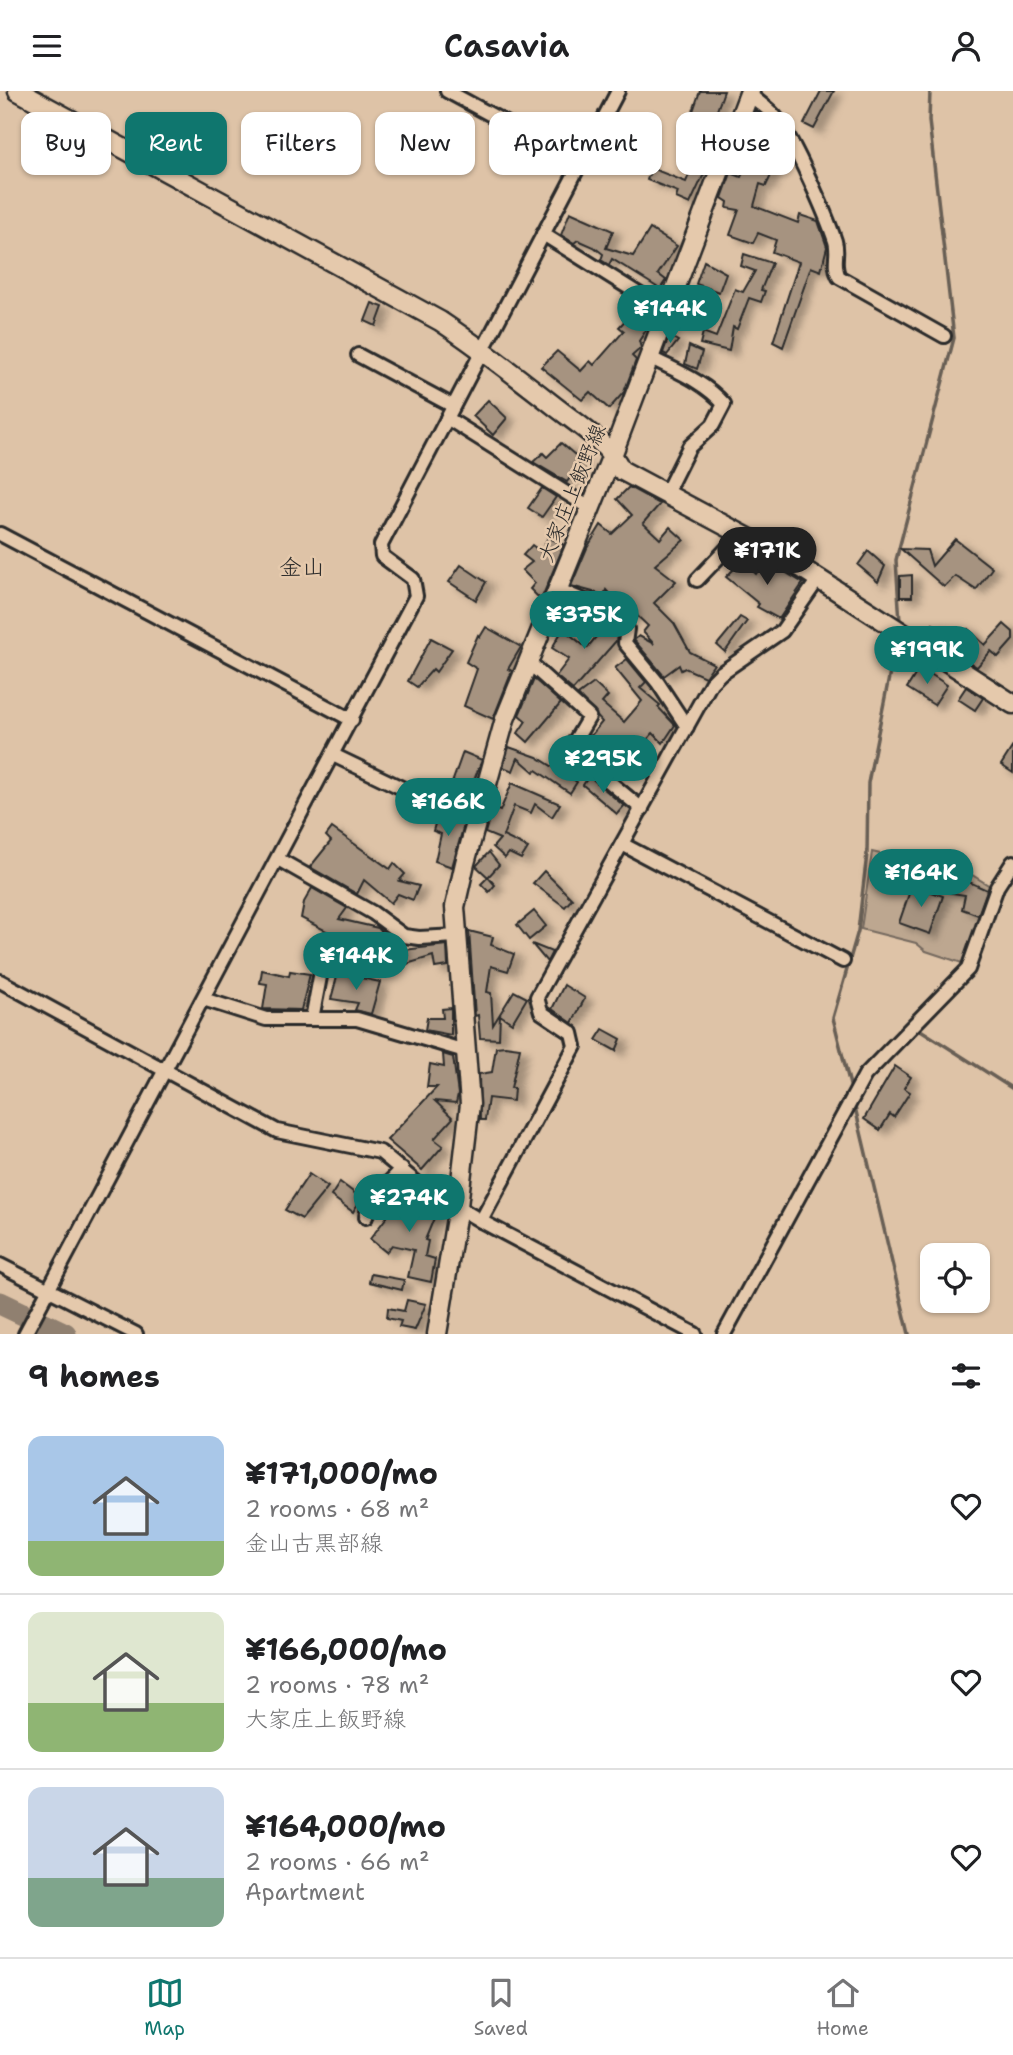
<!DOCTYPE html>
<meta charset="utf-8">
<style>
body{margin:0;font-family:"Shantell Sans","Klee One",sans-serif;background:#f2f2f2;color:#202124;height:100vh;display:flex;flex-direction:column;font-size:26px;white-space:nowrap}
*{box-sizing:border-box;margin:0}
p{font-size:23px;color:#757577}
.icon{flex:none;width:38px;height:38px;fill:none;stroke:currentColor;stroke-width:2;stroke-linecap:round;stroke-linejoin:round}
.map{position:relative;height:1243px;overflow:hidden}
.drawer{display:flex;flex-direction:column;background:#fff;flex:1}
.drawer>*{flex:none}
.hud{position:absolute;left:21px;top:21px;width:971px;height:63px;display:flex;gap:14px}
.buttons{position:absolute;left:920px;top:1152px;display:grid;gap:14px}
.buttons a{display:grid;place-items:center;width:70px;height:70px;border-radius:14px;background:#fff;box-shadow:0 2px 5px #0004;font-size:35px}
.price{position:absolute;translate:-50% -60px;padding:0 16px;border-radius:24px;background:#0f766e;color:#fff;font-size:23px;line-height:46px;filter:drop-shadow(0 2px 4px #0008)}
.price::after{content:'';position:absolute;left:50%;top:42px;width:21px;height:16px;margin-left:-10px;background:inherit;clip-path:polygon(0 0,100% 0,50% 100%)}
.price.selected{background:#222;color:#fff}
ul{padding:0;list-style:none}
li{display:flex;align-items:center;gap:21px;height:175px;padding:0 28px}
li+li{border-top:2px solid #e0e0e0}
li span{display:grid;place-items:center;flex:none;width:196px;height:140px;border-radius:14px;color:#555}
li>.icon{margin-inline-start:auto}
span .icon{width:84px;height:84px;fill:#fffc;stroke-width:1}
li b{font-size:30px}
h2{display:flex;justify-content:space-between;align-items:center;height:84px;padding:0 28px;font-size:30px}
.chip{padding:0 24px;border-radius:14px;background:#fff;box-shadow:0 2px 5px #0004;font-size:24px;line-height:63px}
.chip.selected{background:#0f766e;color:#fff}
header{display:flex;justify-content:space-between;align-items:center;height:91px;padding:0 28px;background:#fff;font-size:32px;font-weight:600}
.menu{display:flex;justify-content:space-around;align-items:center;height:98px;border-top:2px solid #e0e0e0;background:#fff;font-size:19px;color:#757577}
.menu a{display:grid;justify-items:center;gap:4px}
.menu .selected{color:#0f766e}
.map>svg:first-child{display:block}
</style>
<header><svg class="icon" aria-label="menu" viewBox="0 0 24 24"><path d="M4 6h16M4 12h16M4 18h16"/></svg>Casavia<svg class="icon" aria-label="person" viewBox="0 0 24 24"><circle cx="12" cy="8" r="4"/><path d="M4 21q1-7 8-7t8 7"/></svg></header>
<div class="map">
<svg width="1013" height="1243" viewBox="0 0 1013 1243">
<defs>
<filter id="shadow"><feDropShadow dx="8" dy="4.5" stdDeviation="3.5" flood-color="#0004"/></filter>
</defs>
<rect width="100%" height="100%" fill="#dec3a7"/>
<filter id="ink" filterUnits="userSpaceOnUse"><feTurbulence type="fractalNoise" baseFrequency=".0143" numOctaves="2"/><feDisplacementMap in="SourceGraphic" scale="14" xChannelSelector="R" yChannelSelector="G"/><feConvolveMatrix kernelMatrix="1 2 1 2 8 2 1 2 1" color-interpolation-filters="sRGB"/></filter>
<g filter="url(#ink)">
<polygon fill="#bda790" stroke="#74695e" stroke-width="2" points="872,761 923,773 964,779 993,797 962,872 926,860 916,852 861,838"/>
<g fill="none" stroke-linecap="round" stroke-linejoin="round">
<g stroke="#685e54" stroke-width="3.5">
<polyline points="900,531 896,469 954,247 929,30 930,0"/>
<polyline points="919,938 1013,998"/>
<polyline points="852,1002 833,927 858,840 867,763 868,692 897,546"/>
<polyline points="854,1012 909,1243"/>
</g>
<polyline stroke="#908070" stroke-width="23" points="0,1212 65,1243"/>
</g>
<g fill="#a69380" stroke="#2b2b2b" stroke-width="2" filter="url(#shadow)">
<polygon points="700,0 724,0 712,33 691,26"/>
<polygon points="821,0 834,0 814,38 804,33"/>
<polygon points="755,19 777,43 779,47 772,59 781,63 766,95 760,93 754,115 798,132 800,124 818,130 827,156 821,180 811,176 783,256 773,251 799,171 772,161 776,149 758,142 753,152 730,144 739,119 727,117 728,111 722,107 731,82 741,86 760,45 748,38"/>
<polygon points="704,46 718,53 690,113 676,107 678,101 647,89 651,77 686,91"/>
<polygon points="570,121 613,140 606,157 633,165 650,138 677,155 658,183 666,189 660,198 612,168 609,174 601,169 603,163 594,156 578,149 574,152 561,144"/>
<polygon points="744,163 772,172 761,199 765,200 761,211 749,207 737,238 733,236 729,260 700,253 703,241 716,246 735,198 743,201 755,180 741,175"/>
<polygon points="704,170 726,182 719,201 696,193"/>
<polygon points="372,212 383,216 376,235 365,230"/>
<polygon points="632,222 648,236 639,250 641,257 632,265 636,269 624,301 609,318 590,301 582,309 541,276 557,260 581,280 590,270 594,274 624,240 619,236"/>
<polygon points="669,245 678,250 667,264 663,262"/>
<polygon points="689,255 702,261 697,278 685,273"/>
<polygon points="488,309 507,327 493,344 473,325"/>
<polygon points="561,352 582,370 567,391 533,371 543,362 547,366"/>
<polygon points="629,396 660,413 643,432 660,448 670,436 684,449 655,474 676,490 654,512 674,532 690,561 714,573 705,586 685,577 681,579 679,574 664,585 634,549 639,545 654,553 643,541 648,535 632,520 628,524 606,499 604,504 571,495 587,457 601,434 612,443 632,424 617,408"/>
<polygon points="542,397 556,406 542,426 528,417"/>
<polygon points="548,446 564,454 541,509 530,498 535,492 522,479 532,471 523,464 532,454 541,461"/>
<polygon points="955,448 992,477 976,499 955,485 944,496 901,458 927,459 932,475"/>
<polygon points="868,460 885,475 878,491 858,474"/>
<polygon points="765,469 803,492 779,528 757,516 759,513 726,486 742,470 756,483"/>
<polygon points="461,474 486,491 476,509 449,491"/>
<polygon points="912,484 912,506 900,506 900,485"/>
<polygon points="581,518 597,521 618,541 616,550 573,599 556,585 569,568 552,557 563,538 587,557 604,536 579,521"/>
<polygon points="740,526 747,530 725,561 717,554"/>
<polygon points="933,533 947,543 940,553 926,543"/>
<polygon points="1004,533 1013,541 1013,549 998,566 991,560 977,576 961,566 966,561 956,552 968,538 985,554"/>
<polygon points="486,536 521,556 508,578 512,580 493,628 464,615 477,578 466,571 478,544 480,546"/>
<polygon points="431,547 452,558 436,581 433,578 417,596 408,590"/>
<polygon points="627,568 646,591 640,597 660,614 658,616 675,634 663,652 653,642 641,656 638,652 612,682 583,654 602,631 578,604 594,592 608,605 602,612 624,631 642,610 615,577"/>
<polygon points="920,576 947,594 934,614 907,597"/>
<polygon points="534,588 561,612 528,651 518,642 526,630 519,624"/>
<polygon points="966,596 983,607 975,619 958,608"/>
<polygon points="1013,655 1013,682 1001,674"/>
<polygon points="509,656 537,666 577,691 570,702 536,679 534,681 518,667 513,680 503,676"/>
<polygon points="463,661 482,669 466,709 468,712 447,706"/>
<polygon points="589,685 624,715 617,723 583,694"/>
<polygon points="512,692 560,713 552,726 535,713 531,722 514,715 503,745 528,757 521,768 509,762 505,767 493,756 500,748 485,742 492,717 500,720"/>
<polygon points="438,722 465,730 452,776 435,770 441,743 433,740"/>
<polygon points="332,737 390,778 394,772 405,783 399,790 419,795 413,809 398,803 391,812 364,789 357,803 310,776 331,750 326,745"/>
<polygon points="489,761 499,774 488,786 476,775"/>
<polygon points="544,780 572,808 565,816 533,792"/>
<polygon points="488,786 495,794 489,801 481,793"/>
<polygon points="949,787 967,790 987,799 978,824 962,818 965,804 946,801"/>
<polygon points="912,794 943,805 930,843 899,832"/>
<polygon points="312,797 347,817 339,828 378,837 399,859 390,869 370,853 338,846 301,827 304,811"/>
<polygon points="534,820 546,835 529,849 517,834"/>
<polygon points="469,840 493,846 491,854 514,863 508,880 491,875 487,901 491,902 493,934 514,900 527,907 512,932 500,924 499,948 480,947 478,924 475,925"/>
<polygon points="532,853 552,861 547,871"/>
<polygon points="447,854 448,875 435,877 433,865 407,873 403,859"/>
<polygon points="262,879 289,885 290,880 310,883 301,919 263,918 267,893 260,892"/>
<polygon points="338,882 380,891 371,923 355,919 358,912 331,908"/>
<polygon points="564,894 585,907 572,932 552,918"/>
<polygon points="451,917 451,944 425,939 427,927 443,927 442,918"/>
<polygon points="603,938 621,948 616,960 596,949"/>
<polygon points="505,955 520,957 511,997 514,997 513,1010 488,1007 485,1029 480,1029 479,983 492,981 496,956"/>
<polygon points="443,963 453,966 458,1003 456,1012 435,1010 453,1027 434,1048 443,1055 422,1079 387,1049 437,996 427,996 430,973 444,976"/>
<polygon points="895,975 911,986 904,997 910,1001 894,1026 890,1023 880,1039 864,1028"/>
<polygon points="309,1083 328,1096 302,1128 285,1119"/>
<polygon points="340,1091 361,1107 353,1121 331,1105"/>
<polygon points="398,1101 437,1120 425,1149 428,1150 425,1165 435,1168 431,1191 408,1186 414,1159 392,1154 386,1161 370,1148 386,1127"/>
<polygon points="371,1183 404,1189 402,1199 369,1191"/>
<polygon points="407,1209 426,1213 415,1239 399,1236 401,1230 387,1227 388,1217 404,1220"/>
</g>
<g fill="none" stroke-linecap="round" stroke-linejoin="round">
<defs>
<g id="street">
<polyline points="447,0 580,72"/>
<path d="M749,3c9,8 21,15 28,25 17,22 49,95 58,122 4,13 -3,23 4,36l105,59"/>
<polyline points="543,143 666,220"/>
<polyline points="358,264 453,315"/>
<path d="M649,266c27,14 55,24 75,47l-11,21 -24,22 -23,46"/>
<polyline points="447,327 590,417"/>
<polyline points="0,443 352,629"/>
<polyline points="697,489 741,443"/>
<polyline points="557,498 585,510 600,512 627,538 625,552 658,592 687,636"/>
<polyline points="528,571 589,626 570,658 642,718"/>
<polyline points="333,664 429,710 477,724"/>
<polyline points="622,753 843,870"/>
<polyline points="278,768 373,822 404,845 419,847 457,845"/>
<polyline points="0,890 277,1040 380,1061 417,1092 481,1130 695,1243"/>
<polyline points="203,908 266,928 357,928 465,960"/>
<polyline points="312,928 327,849"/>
<polyline points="366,1126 369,1112 402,1078"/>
<polyline points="481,1130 575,955 572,942 541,921 537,906 711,592 721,582 782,540 819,487"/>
<polyline points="0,1174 136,1243"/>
<polyline points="25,1243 416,505 413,488 382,465 381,454 618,0"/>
<polyline points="724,1243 865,984 968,878 997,796 1013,771"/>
</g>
<g id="secondary">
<path d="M18,0l422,230c39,26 75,54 112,83 25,20 55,37 69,66l165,88 227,146"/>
<polyline points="437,1243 458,1115 470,1013 455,816 465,772 505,628 613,362 750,0"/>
</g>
</defs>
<use href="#street" stroke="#2b2b2b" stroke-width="18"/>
<use href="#secondary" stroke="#2b2b2b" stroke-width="23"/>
<use href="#street" stroke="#e5c9ac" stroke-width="12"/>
<use href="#secondary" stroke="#e5c9ac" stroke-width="18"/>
</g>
</g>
<g text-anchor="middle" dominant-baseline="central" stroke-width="5" stroke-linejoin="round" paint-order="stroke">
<g font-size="21" fill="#2b2b2b" stroke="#e5c9ac">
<text transform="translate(572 402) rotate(-68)">大家庄上飯野線</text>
</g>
<g font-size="23" fill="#2b2b2b" stroke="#e5c9ac">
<text x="302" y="476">金山</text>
</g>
</g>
</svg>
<div class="buttons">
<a><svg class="icon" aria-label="locate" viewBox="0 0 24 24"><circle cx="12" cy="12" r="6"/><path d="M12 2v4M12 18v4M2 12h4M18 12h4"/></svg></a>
</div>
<b class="price" style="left:670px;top:254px">¥144K</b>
<b class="price selected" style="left:767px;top:496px">¥171K</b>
<b class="price" style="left:584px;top:560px">¥375K</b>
<b class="price" style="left:927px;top:595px">¥199K</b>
<b class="price" style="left:603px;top:704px">¥295K</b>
<b class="price" style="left:448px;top:747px">¥166K</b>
<b class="price" style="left:921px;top:818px">¥164K</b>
<b class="price" style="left:356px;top:901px">¥144K</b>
<b class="price" style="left:409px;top:1143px">¥274K</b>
<div class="hud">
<a class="chip">Buy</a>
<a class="chip selected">Rent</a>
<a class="chip">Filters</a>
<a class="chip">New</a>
<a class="chip">Apartment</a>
<a class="chip">House</a>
</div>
</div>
<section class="drawer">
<h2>9 homes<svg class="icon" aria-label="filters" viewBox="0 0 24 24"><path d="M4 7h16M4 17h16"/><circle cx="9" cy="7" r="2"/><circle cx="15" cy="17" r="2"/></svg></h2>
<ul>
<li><span style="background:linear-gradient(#a9c7e8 75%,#8fb573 0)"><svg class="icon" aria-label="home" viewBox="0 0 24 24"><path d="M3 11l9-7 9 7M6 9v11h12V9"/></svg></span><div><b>¥171,000/mo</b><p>2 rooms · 68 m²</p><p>金山古黒部線</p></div><svg class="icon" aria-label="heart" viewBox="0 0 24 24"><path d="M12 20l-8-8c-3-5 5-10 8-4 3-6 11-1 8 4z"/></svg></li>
<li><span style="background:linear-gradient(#dfe7d0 65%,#8fb573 0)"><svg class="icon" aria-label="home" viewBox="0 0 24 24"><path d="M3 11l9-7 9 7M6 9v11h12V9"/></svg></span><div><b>¥166,000/mo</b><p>2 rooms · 78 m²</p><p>大家庄上飯野線</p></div><svg class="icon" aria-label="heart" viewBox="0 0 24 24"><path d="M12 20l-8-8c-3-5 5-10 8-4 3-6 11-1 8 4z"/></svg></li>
<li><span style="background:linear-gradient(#c9d6e8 65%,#7fa58c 0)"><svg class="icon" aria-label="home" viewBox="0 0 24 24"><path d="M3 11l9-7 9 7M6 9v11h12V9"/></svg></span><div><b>¥164,000/mo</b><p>2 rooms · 66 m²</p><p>Apartment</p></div><svg class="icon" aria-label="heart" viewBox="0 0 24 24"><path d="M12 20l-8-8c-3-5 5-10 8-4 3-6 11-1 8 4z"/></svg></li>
</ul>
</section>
<nav class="menu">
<a class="selected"><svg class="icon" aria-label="map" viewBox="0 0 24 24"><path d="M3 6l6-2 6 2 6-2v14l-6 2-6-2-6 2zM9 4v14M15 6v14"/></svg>Map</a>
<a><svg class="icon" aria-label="saved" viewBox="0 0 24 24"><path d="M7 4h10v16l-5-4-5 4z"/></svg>Saved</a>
<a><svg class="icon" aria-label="home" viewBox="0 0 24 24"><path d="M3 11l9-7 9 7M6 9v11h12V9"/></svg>Home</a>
</nav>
